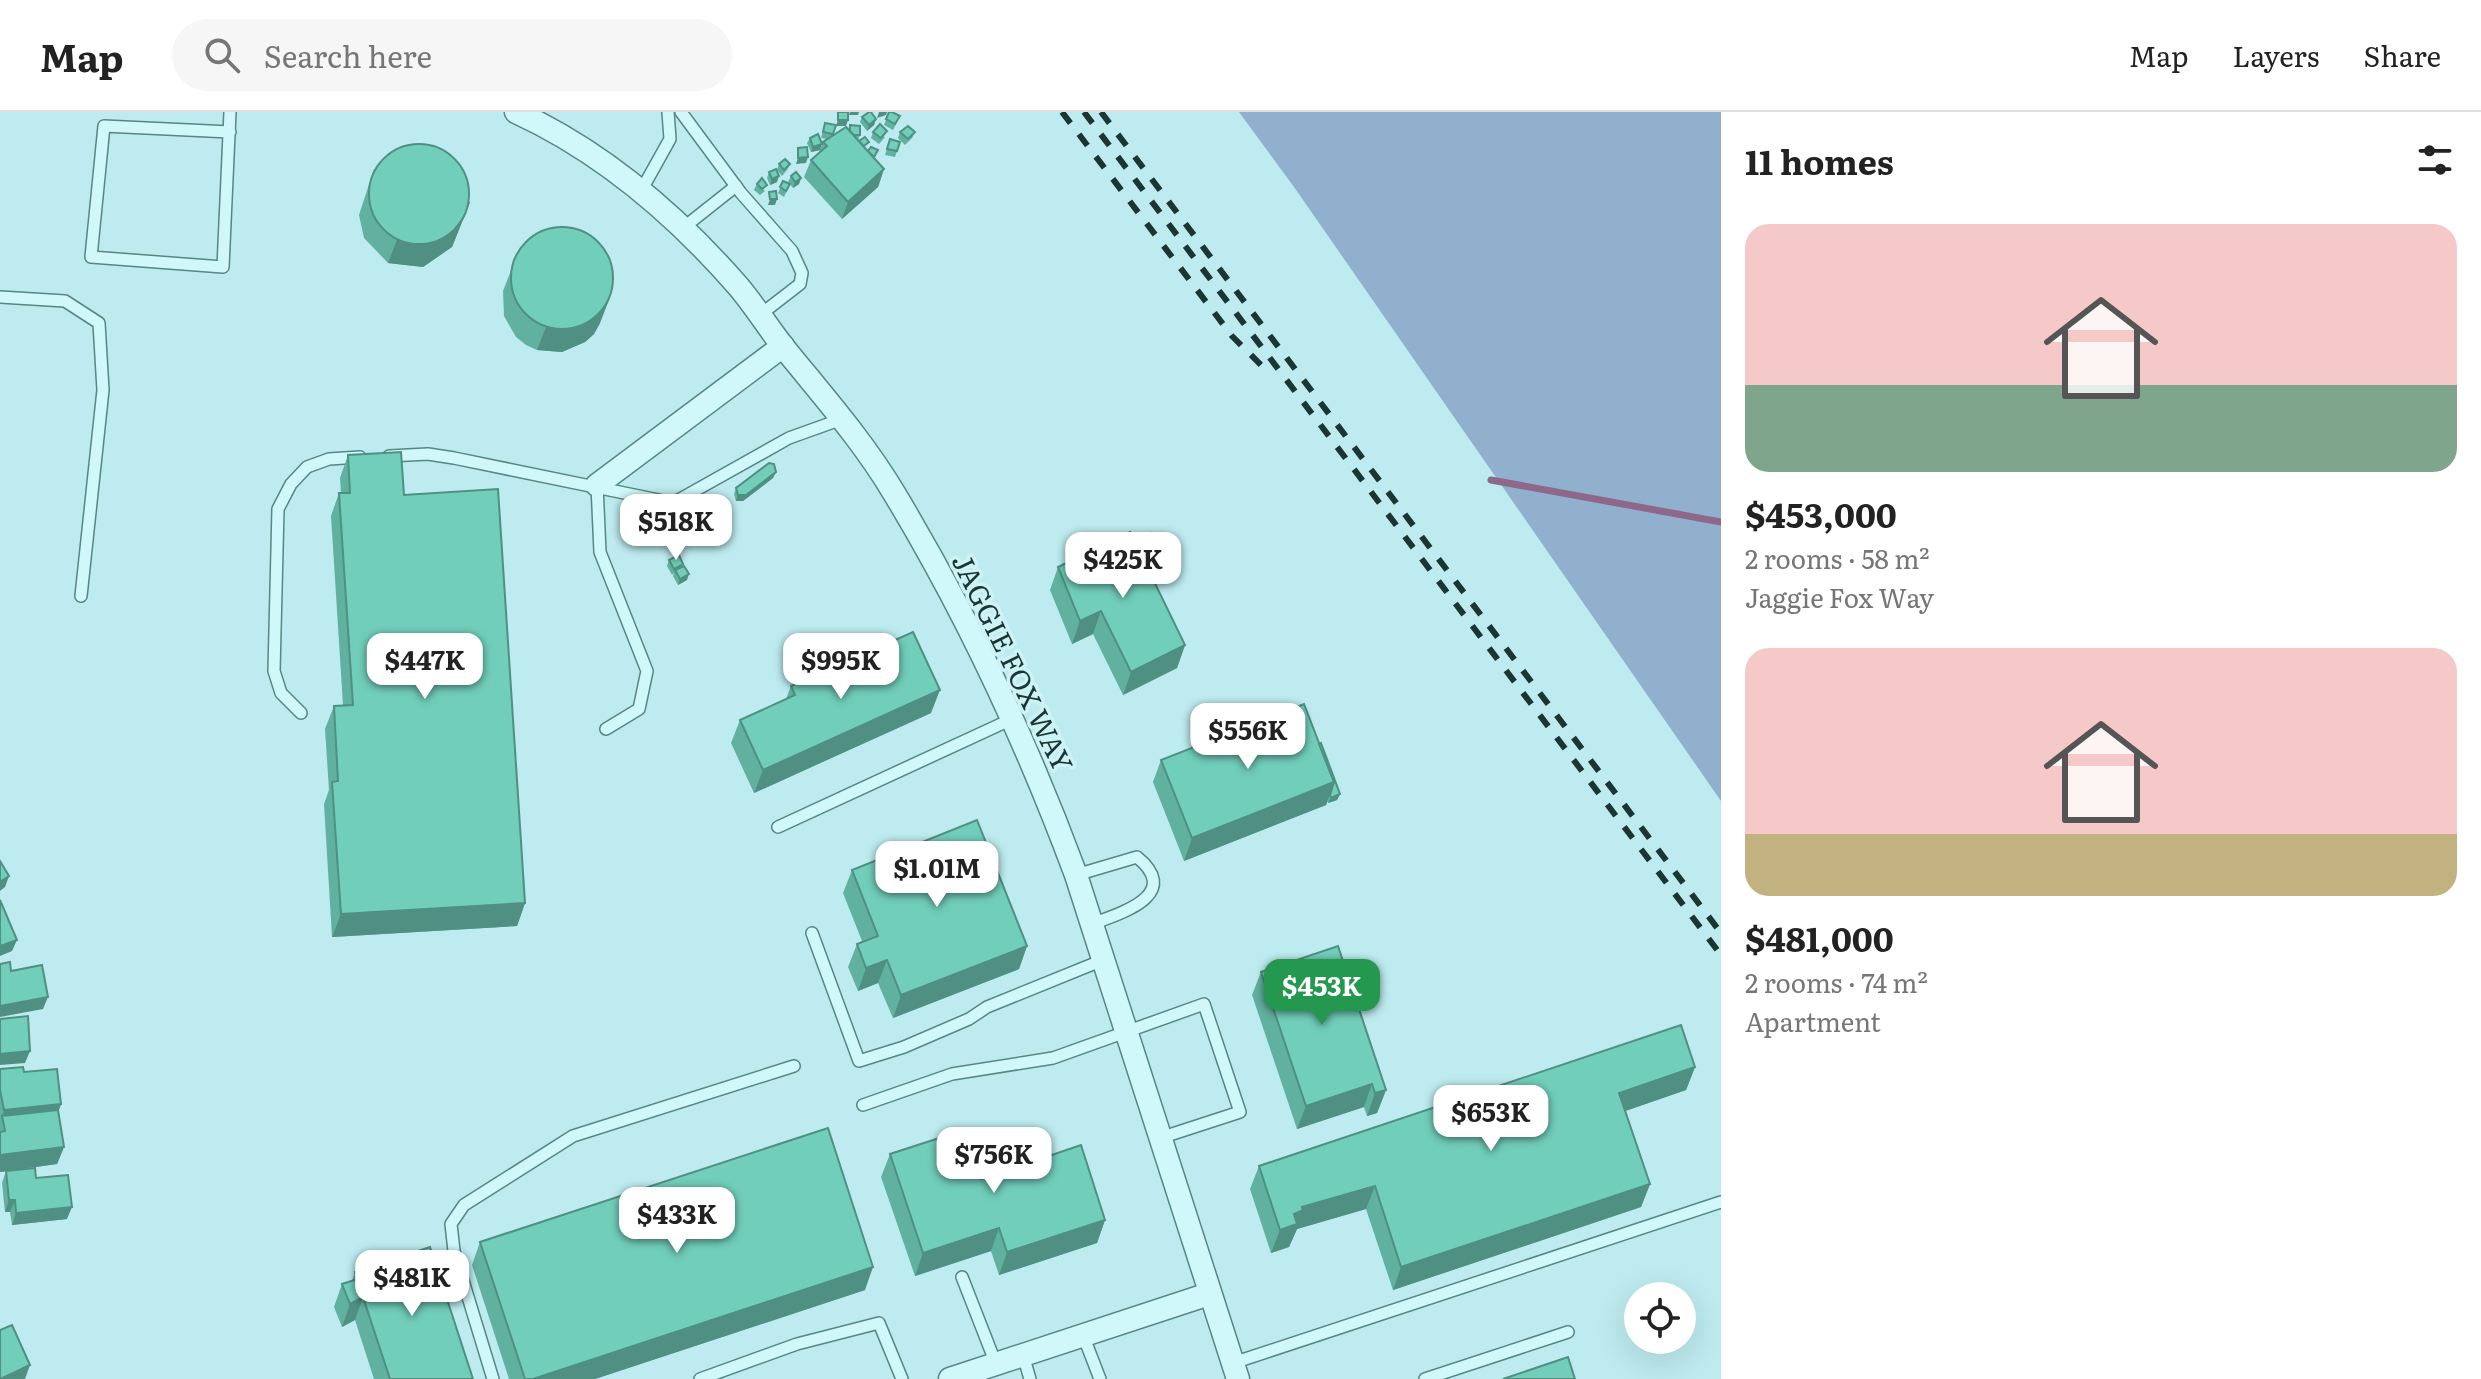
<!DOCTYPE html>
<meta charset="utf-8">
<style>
body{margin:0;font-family:Literata,serif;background:#f6f6f6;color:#222;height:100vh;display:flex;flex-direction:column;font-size:30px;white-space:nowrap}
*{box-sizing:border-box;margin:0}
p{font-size:26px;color:#767676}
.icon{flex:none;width:44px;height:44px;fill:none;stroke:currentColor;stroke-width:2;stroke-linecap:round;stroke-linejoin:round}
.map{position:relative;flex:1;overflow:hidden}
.details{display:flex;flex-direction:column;background:#fff;width:760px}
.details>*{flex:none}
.controls{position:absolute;left:1624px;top:1170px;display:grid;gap:16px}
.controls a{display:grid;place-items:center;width:72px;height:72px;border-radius:50%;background:#fff;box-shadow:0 8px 32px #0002;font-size:40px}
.price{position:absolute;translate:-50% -68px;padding:0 18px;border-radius:16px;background:#fff;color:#222;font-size:26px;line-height:52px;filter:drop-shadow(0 2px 4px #0008)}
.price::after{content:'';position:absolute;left:50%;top:48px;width:24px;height:18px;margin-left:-12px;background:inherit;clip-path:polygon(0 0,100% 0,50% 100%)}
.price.current{background:#24984e;color:#fff}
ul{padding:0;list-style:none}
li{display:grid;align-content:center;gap:16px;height:424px;padding:0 24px}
li span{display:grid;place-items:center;height:248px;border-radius:24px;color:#555}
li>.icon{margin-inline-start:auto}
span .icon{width:144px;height:144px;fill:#fffc;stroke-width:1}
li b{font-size:34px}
h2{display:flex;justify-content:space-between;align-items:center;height:96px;padding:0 24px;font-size:34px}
header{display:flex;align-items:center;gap:48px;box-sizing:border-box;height:112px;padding:0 40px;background:#fff;border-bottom:2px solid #e0e0e0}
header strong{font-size:38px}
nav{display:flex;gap:44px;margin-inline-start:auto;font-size:28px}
.search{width:560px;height:72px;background:#f6f6f6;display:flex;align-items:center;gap:20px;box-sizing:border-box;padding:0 28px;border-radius:44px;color:#767676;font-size:30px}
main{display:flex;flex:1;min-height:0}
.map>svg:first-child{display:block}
</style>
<header>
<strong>Map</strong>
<div class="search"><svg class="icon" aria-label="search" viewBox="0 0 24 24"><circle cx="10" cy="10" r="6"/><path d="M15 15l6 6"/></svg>Search here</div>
<nav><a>Map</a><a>Layers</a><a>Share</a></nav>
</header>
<main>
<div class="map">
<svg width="1721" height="1267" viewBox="0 0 1721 1267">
<rect width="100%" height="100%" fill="#bdebef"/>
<polygon fill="#91b0cd" points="1239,0 1721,0 1721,689 1294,75"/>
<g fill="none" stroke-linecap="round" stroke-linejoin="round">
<polyline stroke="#8e6889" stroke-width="7" points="1491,368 1721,410"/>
<defs>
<g id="service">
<polyline points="681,0 741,81 792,139 802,161 800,172 760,203"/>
<polyline points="230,20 104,14 91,145 223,155 230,0"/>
<polyline points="641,79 670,27 668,0"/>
<polyline points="683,116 736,74"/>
<polyline points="0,185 65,189 99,211 103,278 81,484"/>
<polyline points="389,344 428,342 454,346 673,391 789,326 842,307"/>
<polyline points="597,373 600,440 647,559 639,597 606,617"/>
<polyline points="301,601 281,581 274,559 278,397 291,372 307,355 329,347 360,345"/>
<polyline points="778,715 1012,607"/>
<path d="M1076,763l61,-18c46,38 -16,56 -45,67"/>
<polyline points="812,821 859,949 904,935 969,907 987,895 1103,848"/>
<polyline points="863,993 952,962 1053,946 1204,892 1240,1000 1160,1026"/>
<polyline points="962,1165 996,1252"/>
<polyline points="1083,1223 1100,1267"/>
<polyline points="1023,1243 1030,1267"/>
<polyline points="1233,1251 1721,1090"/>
<polyline points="493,1267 454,1139 451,1112 464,1093 573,1024 794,954"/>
<polyline points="700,1267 797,1232 879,1211 902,1267"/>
<polyline points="1425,1267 1568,1220"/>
</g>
<g id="minor">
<path d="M516,0c87,40 160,103 222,174 17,20 31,43 47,63 38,47 78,92 109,144 73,121 133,250 182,382l162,504"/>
<polyline points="597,373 783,234"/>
<polyline points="950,1267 1209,1182"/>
</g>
</defs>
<use href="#service" stroke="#568782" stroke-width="14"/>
<use href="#minor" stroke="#568782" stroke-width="25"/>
<use href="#service" stroke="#d0f7fa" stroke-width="11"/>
<use href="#minor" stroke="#d0f7fa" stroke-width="22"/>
<g stroke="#1b3632" stroke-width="6" stroke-dasharray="14 14" stroke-linecap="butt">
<polyline points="1062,0 1232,224 1268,260"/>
<polyline points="1084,0 1721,843"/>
<polyline points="1101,0 1721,821"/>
</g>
</g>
<g fill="#61b1a0">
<polygon points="889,0 897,10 893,18 884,13"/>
<polygon points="862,5 876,7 874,13 867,19 860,10"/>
<polygon points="825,11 836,13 833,23 848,17 850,13 860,23 858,28 884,57 878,75 842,107 804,65 811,48 819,40 823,30 827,27 821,26"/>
<polygon points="873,20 885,25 879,32 871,26"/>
<polygon points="900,20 915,20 912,26 905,33 898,26"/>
<polygon points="810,26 820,38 811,40 807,31"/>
<polygon points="890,27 900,30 895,45 885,43"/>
<polygon points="779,52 790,52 787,58 782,64 777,58"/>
<polygon points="374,57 470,90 452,135 423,155 388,151 364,126 359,103"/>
<polygon points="769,60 777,70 770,73 767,66"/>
<polygon points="791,64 801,66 799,72 793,76 790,72 784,85 778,81 783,69 790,72 788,70"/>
<polygon points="757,72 765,79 760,83 754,78"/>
<polygon points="512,156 600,211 594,222 585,230 562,240 537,238 526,233 516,225 504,204 503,179"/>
<polygon points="348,343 404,383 525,791 517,814 332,825 324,692 329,678 325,617 334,594 343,593 331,404 339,381 341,381 340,366"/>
<polygon points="773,366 743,389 736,389 734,382 736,376"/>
<polygon points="1136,431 1160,449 1147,455 1185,533 1177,556 1123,583 1093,522 1072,532 1050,478 1058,455"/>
<polygon points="669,448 682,455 687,468 678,473 673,464 674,461 672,463 667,454"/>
<polygon points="791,574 931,601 754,681 731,631 740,608 786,587"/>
<polygon points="1161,648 1340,682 1337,688 1328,691 1328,689 1326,693 1184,749 1153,670"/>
<polygon points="852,758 1027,834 1019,857 893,906 878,871 858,879 848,855 857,832 862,829 843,781"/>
<polygon points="1261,860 1386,978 1377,1001 1367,1004 1364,995 1297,1017 1252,883"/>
<polygon points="1695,955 1686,978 1625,999 1650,1072 1641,1095 1393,1178 1366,1097 1297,1117 1289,1135 1271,1141 1250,1077 1259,1054"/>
<polygon points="0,957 24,960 61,992 58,999 64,1035 57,1052 0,1060"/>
<polygon points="890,1042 981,1067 1105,1108 1097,1131 999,1163 991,1139 915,1164 881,1065"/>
<polygon points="6,1059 36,1066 67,1107 12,1113 10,1100 5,1100 2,1071"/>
<polygon points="480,1130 865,1178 595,1267 509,1267 472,1153"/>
<polygon points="355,1160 473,1267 374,1267 355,1208 342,1215 334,1195 342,1172 352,1169"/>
</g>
<g fill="#4f9082">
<polygon points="850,0 859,0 858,3 849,3"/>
<polygon points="879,0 887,0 886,3 877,6"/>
<polygon points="876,7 874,13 867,19 869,13"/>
<polygon points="838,8 848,8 846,14 836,14"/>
<polygon points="822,32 820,38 811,40 813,35"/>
<polygon points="808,45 806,51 796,52 798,46"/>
<polygon points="884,57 878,75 842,107 848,90"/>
<polygon points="779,64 777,70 770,73 772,67"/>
<polygon points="801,66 799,72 793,76 795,70"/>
<polygon points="770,87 777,87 775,93 768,93"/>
<polygon points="470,90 452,135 423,155 388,151 397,128"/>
<polygon points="609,188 600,211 594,222 585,230 562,240 537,238 546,215"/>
<polygon points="776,360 773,366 743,389 736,389 738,383"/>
<polygon points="1162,443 1160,449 1147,455 1149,449"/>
<polygon points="689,462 687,468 678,473 680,467"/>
<polygon points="1101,499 1093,522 1072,532 1080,509"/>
<polygon points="1185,533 1177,556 1123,583 1131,560"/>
<polygon points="940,578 931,601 754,681 763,658"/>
<polygon points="1334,670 1326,693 1184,749 1192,726"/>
<polygon points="1340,682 1337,688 1328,691 1331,686"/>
<polygon points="9,764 5,775 0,779 0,770"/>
<polygon points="525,791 517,814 332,825 341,802"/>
<polygon points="17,828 12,839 0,844 0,834"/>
<polygon points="1027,834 1019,857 893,906 901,883"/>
<polygon points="887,848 878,871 858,879 866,856"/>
<polygon points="48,885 43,897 0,905 0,894"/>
<polygon points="30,939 25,951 0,953 0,942"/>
<polygon points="1695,955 1686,978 1611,1004 1619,981"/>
<polygon points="1372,972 1364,995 1297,1017 1306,994"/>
<polygon points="1386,978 1377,1001 1367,1004 1375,981"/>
<polygon points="61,992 57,1004 2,1004 4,998"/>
<polygon points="64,1035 57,1052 0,1060 0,1043"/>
<polygon points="1650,1072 1641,1095 1393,1178 1401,1155"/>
<polygon points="1375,1074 1366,1097 1297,1117 1289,1135 1271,1141 1280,1118 1294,1102 1302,1095"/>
<polygon points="9,1088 15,1088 10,1100 5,1100"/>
<polygon points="72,1095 67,1107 12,1113 16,1101"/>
<polygon points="1105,1108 1097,1131 999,1163 1007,1140"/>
<polygon points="999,1116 991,1139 915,1164 923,1141"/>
<polygon points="873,1155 865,1178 595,1267 533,1267"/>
<polygon points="363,1185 355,1208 342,1215 350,1192"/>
<polygon points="30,1253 25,1267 0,1267"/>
</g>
<g fill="#71ceba" stroke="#4f9082" stroke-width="2">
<rect x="838" y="0" width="10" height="8"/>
<polygon points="869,0 871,0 876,7 869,13 862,5"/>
<polygon points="889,0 892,0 900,4 895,12 886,7"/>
<polygon points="825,11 836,13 833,22 823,20"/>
<polygon points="880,12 887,19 881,26 873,20"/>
<polygon points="850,13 860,14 860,23 854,23 850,19"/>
<polygon points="908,14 915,20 908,27 900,20"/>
<polygon points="846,15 884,57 848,90 811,48 827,34 823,30"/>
<polygon points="818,22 822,32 813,35 810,26"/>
<polygon points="865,25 869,30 864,34 859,29"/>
<polygon points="890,27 900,30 897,39 887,37"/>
<circle cx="419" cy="82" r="50"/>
<polygon points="807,35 808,45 798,46 798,36"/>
<polygon points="871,35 878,38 874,45 868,39"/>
<polygon points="785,47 790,52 784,58 779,52"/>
<polygon points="776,57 779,64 772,67 769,60"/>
<polygon points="796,60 801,66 795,70 791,64"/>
<polygon points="762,66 767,73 762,77 757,72"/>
<polygon points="783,69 790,72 786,79 780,75"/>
<polygon points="776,79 777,87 770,87 769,80"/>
<circle cx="562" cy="166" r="51"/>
<polygon points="401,340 404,383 498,377 525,791 341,802 332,670 338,669 334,594 353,593 339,381 350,381 348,343"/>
<polygon points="769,351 774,352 776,360 746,383 738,383 736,376"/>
<polygon points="1130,420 1185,533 1131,560 1101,499 1080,509 1058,455"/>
<polygon points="1151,421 1162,443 1149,449 1146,442 1142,444 1136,431"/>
<polygon points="679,443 683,452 674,457 669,448"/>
<polygon points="684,454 689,462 680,467 675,458"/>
<polygon points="913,520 940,578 763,658 740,608 795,583 791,574"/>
<polygon points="1304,592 1334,670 1192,726 1161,648"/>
<polygon points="1321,631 1340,682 1331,686 1330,683 1334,670 1319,632"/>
<polygon points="977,708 1027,834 901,883 887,848 866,856 857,832 878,824 852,758"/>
<polygon points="0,749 9,764 0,770"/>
<polygon points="0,788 17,828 0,834"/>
<polygon points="1338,834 1386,978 1375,981 1372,972 1306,994 1261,860"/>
<polygon points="10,850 11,859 42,853 48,885 0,894 0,852"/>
<polygon points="28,904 30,939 0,942 0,907"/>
<polygon points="1681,913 1695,955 1619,981 1650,1072 1401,1155 1375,1074 1302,1095 1303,1098 1294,1102 1297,1112 1280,1118 1259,1054"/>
<polygon points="23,955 24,960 57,957 61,992 4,998 0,978 0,957"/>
<polygon points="58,998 64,1035 0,1043 0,1020 5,1019 2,1004"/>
<polygon points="828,1016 873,1155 533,1267 525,1267 480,1130"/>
<polygon points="964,1018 981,1067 1081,1033 1105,1108 1007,1140 999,1116 923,1141 890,1042"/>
<polygon points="35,1056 36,1066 68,1063 72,1095 16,1101 15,1088 9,1088 6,1059"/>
<polygon points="430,1135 473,1267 390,1267 363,1185 350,1192 342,1172 358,1167 355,1160"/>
<polygon points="12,1213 30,1253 0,1267 0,1218"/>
<polygon points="1568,1245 1575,1267 1503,1267"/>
</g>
<g text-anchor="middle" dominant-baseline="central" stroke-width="7" stroke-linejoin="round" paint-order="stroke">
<g font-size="28" fill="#1b3632" stroke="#cdf3f6">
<text transform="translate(1014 550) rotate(64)">JAGGIE FOX WAY</text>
</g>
</g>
</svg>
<div class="controls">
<a><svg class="icon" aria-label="locate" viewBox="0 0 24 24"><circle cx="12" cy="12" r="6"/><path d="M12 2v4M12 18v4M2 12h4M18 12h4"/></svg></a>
</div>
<b class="price" style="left:676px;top:450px">$518K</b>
<b class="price" style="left:1123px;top:488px">$425K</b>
<b class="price" style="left:425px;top:589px">$447K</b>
<b class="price" style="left:841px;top:589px">$995K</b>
<b class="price" style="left:1248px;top:659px">$556K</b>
<b class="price" style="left:937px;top:797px">$1.01M</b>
<b class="price current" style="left:1322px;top:915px">$453K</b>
<b class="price" style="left:1491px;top:1041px">$653K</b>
<b class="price" style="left:994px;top:1083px">$756K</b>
<b class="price" style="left:677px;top:1143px">$433K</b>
<b class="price" style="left:412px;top:1206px">$481K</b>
</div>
<section class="details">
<h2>11 homes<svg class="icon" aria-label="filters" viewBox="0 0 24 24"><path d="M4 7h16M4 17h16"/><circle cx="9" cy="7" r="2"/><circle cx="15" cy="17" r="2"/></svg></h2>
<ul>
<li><span style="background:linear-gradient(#f6c9c9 65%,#7fa58c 0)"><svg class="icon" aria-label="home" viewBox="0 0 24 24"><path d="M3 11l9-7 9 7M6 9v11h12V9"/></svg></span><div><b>$453,000</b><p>2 rooms · 58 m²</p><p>Jaggie Fox Way</p></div></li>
<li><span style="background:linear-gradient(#f6c9c9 75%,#c2b280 0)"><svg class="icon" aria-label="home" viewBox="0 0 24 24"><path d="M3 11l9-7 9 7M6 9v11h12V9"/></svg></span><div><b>$481,000</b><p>2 rooms · 74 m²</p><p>Apartment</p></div></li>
</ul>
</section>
</main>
